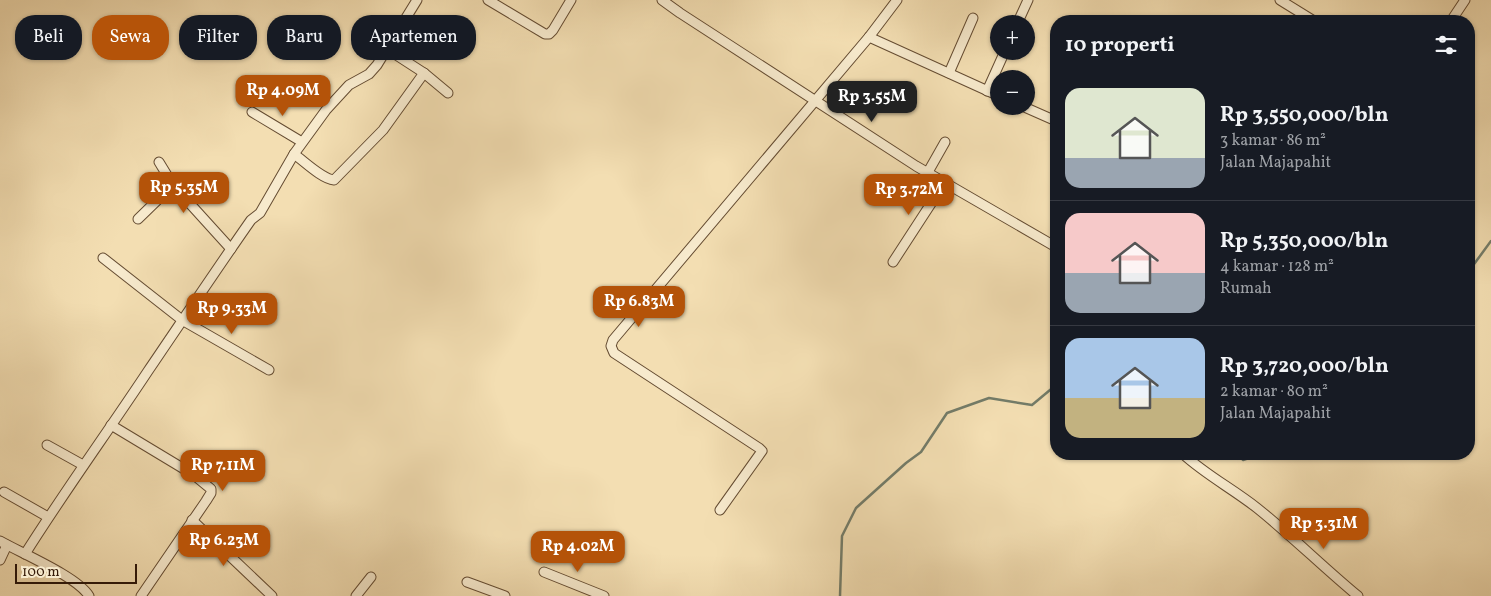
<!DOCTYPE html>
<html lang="id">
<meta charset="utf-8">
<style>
body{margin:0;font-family:Vollkorn,serif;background:#20242c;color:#f1f3f6;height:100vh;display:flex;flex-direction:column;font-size:19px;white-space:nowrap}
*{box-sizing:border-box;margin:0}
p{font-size:16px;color:#9ea1a6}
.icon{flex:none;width:28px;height:28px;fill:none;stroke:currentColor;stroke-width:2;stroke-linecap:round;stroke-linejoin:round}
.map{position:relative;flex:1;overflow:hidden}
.side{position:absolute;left:1050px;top:15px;width:425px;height:445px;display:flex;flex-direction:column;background:#171b24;border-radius:20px;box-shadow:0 1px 4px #0004}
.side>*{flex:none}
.top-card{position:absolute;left:15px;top:15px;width:475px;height:45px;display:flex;gap:10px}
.tools{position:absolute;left:990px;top:15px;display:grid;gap:10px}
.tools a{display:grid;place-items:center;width:45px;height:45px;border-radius:50%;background:#171b24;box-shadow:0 1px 4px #0004;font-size:25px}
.scale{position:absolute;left:15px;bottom:12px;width:122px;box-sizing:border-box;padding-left:5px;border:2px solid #361b08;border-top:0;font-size:14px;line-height:18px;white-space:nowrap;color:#361b08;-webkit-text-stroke:4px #f7eacd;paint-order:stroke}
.price{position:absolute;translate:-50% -42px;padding:0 11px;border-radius:10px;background:#b45309;color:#fff;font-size:16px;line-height:32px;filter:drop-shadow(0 1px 2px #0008)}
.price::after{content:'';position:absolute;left:50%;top:30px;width:15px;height:11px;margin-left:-8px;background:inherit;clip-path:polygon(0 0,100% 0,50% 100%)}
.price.selected{background:#222;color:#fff}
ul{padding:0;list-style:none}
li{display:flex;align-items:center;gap:15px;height:125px;padding:0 15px}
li+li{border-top:1px solid #363941}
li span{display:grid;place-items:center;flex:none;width:140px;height:100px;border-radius:15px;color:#555}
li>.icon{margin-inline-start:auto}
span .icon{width:60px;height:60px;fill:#fffc;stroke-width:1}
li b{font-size:21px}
h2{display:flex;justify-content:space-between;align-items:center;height:60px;padding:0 15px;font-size:21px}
.chip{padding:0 18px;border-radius:20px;background:#171b24;box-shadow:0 1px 4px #0004;font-size:18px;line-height:45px}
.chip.selected{background:#b45309;color:#fff}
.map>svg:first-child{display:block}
</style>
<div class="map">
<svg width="1491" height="596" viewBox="0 0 1491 596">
<rect width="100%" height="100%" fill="#f3deb2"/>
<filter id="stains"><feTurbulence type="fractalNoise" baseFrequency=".004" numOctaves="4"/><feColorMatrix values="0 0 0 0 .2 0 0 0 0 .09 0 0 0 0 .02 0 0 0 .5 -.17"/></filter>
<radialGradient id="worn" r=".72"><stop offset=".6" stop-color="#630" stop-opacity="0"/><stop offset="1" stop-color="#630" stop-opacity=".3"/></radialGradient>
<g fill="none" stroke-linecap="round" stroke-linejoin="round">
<g stroke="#737c69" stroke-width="2.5">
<polyline points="1469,271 1491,241"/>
<polyline points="1238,454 1243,460 1261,454"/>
<polyline points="840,596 842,536 856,508 906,463 921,452 947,413 989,398 1032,405 1056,385"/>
</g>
<defs>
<g id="minor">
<polyline points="488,0 545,34 549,34 553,30 571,0"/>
<polyline points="662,0 680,13 916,166 1056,247"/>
<polyline points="1280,0 1314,21"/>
<polyline points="1451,21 1465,0"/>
<polyline points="1017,24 1028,0"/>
<polyline points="869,37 999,96"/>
<polyline points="387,49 424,73 448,93"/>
<polyline points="949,73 973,18"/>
<polyline points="987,91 1005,51"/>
<polyline points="1022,106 1056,121"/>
<polyline points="252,112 302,142"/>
<path d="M294,154c10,7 28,25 40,26l49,-50 41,-57"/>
<polyline points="159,162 173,185 231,249"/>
<polyline points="928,172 945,142"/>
<polyline points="138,219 173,185"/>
<polyline points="103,258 182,320 269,370"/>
<polyline points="893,262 945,182"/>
<polyline points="111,425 194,475 211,489 211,493 206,501 141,596"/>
<polyline points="47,445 83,465"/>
<path d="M1183,454c23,21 50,35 74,54 35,28 67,60 101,88"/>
<polyline points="4,492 48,517"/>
<polyline points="720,510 762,451 759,448 614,353 611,346 613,340 869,37 897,0"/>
<polyline points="192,520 272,596"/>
<path d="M0,541c21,12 78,36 89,55"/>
<path d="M25,554c39,-62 82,-121 123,-183 34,-50 68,-101 103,-151l9,-7 34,-59 32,-44 23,-25 20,-11 8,-9 40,-65"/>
<polyline points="0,560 7,545"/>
<polyline points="544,572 604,596"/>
<polyline points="467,582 505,596"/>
<polyline points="356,596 371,577"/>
</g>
</defs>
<use href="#minor" stroke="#654c32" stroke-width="11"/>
<use href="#minor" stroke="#f7eacd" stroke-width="9"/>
</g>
<rect width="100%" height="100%" filter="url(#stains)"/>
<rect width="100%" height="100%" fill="url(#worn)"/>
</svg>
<div class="tools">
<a>+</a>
<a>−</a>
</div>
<div class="scale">100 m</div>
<b class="price" style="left:283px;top:117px">Rp 4.09M</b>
<b class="price selected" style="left:872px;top:123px">Rp 3.55M</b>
<b class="price" style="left:184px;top:214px">Rp 5.35M</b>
<b class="price" style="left:909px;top:216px">Rp 3.72M</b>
<b class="price" style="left:639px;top:328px">Rp 6.83M</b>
<b class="price" style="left:232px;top:335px">Rp 9.33M</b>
<b class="price" style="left:223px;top:492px">Rp 7.11M</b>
<b class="price" style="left:1324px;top:550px">Rp 3.31M</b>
<b class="price" style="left:224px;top:567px">Rp 6.23M</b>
<b class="price" style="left:578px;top:573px">Rp 4.02M</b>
<div class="top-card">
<a class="chip">Beli</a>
<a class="chip selected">Sewa</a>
<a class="chip">Filter</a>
<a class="chip">Baru</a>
<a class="chip">Apartemen</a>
</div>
<section class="side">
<h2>10 properti<svg class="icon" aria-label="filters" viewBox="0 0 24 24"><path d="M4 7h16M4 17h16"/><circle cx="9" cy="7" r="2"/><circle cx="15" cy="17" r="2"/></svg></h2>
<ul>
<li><span style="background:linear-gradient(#dfe7d0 70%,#9aa5b1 0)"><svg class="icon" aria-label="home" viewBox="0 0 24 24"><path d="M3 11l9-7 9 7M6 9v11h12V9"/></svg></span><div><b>Rp 3,550,000/bln</b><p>3 kamar · 86 m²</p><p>Jalan Majapahit</p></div></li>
<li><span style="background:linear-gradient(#f6c9c9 60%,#9aa5b1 0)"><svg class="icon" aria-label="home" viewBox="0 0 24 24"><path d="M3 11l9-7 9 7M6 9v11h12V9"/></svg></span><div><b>Rp 5,350,000/bln</b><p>4 kamar · 128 m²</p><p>Rumah</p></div></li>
<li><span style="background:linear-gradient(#a9c7e8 60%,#c2b280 0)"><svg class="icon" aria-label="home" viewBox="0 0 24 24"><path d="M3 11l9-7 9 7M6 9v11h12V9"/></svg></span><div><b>Rp 3,720,000/bln</b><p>2 kamar · 80 m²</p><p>Jalan Majapahit</p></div></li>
</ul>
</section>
</div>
